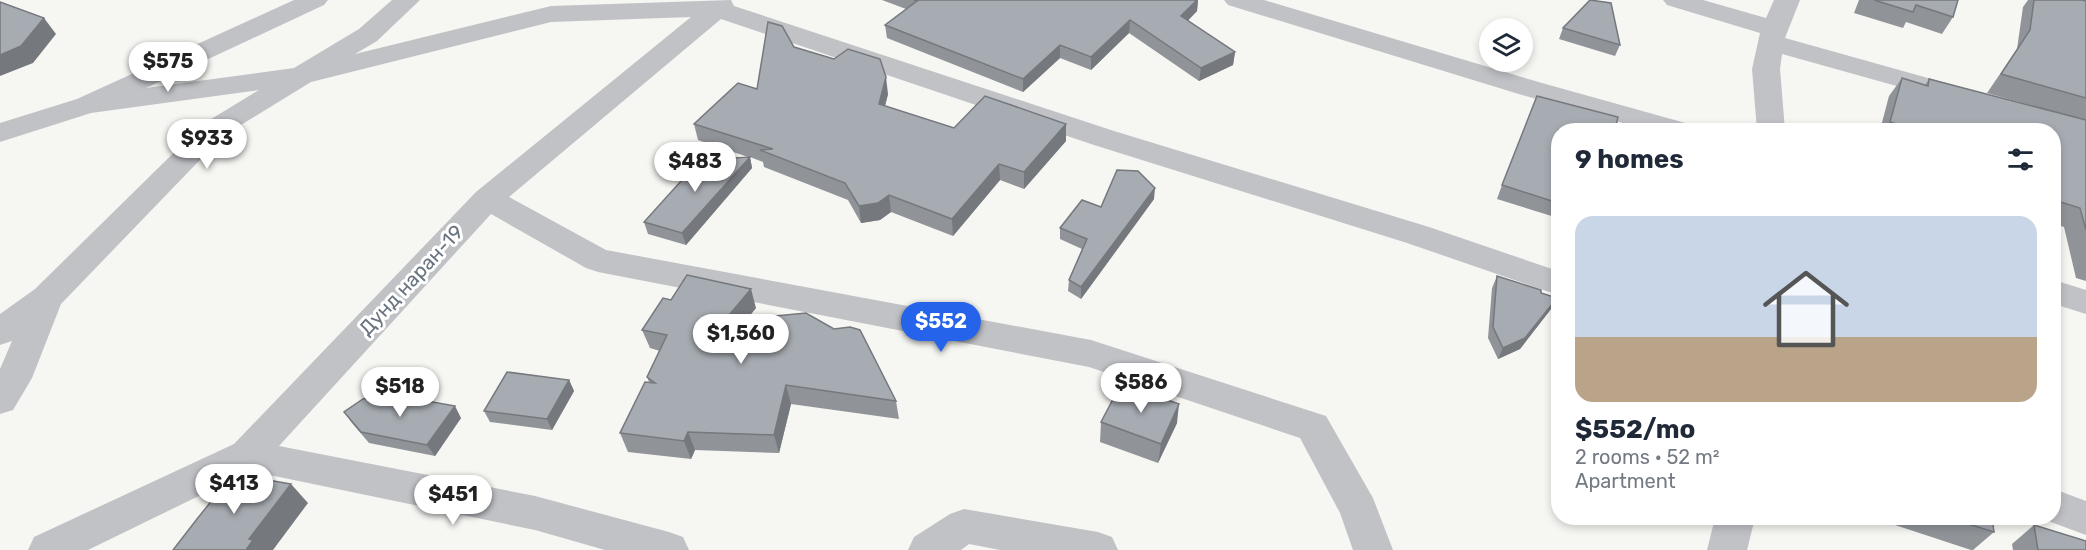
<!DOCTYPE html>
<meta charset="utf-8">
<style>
body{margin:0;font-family:Rubik,sans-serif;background:#f2f2f3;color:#1f2937;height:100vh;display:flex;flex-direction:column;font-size:22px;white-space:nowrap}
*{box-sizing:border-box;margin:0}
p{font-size:20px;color:#747a83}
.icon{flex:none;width:33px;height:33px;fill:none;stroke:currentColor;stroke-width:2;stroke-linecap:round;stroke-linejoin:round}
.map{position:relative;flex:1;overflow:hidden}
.sheet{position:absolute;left:1551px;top:123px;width:510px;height:402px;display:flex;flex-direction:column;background:#fff;border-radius:24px;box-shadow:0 3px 9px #0003}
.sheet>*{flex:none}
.fabs{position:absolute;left:1479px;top:18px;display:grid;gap:12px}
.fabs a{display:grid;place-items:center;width:54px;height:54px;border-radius:50%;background:#fff;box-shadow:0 3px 9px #0003;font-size:30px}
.price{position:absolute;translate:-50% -51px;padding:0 14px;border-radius:21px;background:#fff;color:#222;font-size:20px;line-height:39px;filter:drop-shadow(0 2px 3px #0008)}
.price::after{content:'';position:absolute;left:50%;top:36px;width:18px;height:14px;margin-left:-9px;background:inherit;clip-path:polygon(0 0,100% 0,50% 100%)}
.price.selected{background:#2563eb;color:#fff}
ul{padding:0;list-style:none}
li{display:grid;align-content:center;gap:12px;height:318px;padding:0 24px}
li+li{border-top:2px solid #e0e1e3}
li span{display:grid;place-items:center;height:186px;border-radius:18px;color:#555}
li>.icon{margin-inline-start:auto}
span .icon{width:108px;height:108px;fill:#fffc;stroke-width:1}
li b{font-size:26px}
h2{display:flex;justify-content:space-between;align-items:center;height:72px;padding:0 24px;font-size:26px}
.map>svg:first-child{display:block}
</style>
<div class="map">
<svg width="2086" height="550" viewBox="0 0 2086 550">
<rect width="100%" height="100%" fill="#f6f6f3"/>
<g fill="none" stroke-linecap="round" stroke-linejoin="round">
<g fill="#c0c2c6" fill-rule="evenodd">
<polygon points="294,0 328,0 324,5 146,88 294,68 359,29 392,0 420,0 377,41 355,54 551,6 731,0 734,6 1114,131 1429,227 1558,271 1558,295 1407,243 1094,145 721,19 509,197 606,250 1091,340 1326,416 1373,498 1393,550 1353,550 1340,513 1300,438 1089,367 598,272 586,268 491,214 279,446 535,496 669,532 683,537 689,550 605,550 535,530 250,471 88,550 28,550 34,537 234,444 476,192 691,17 551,22 311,82 223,136 61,304 32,378 13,410 0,414 0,369 12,341 0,345 0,314 35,289 203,124 259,90 91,113 0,142 0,123 77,99"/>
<polygon points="1224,0 1264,0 1542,83 1689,124 1693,130 1648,130 1522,95 1228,5"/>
<polygon points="1663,0 1703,0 1766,18 1774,0 1800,0 1785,38 1953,85 1957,91 1953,97 1943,99 1782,54 1780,69 1785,130 1757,130 1752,69 1760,33 1667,5"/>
<polygon points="2054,280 2086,290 2086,314 2054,304"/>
<polygon points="2054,489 2086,501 2086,535 2040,518 2054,518"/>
<polygon points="964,509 1098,532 1112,537 1118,550 1000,550 969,544 961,550 908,550 914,537 950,514"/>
<polygon points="1715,518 1755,518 1747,550 1707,550"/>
</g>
</g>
<g fill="#909499">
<polygon points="882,0 1198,0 1197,11 1188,20 1235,52 1233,65 1199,81 1129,33 1091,70 1060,58 1023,92 887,38 885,25 906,9"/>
<polygon points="1859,0 1958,0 1953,17 1942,34 1906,22 1903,28 1854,13"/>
<polygon points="2028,0 2082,0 2086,1 2086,281 2076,278 2064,227 2054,224 2054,130 1880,130 1889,96 1902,78 1925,85 1929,79 2047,110 1987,93 2017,49 2023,7"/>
<polygon points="1563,28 1620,45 1615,56 1559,39"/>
<polygon points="794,47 888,94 885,106 954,128 1066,141 1024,189 1000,180 953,236 891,212 880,220 861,223 848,200 764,167 763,162 750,157 752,168 686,245 648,234 644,222 748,157 698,140 694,124 757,89"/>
<polygon points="1558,130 1558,218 1497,199 1502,185"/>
<polygon points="1154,199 1081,299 1068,291 1069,280 1082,249 1060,239 1060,228 1101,207"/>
<polygon points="1497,276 1541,293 1551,309 1520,349 1498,359 1488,338 1492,288"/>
<polygon points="671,300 756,308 747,319 896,401 899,419 791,404 779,453 695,450 691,459 628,452 620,433 649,382 647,377 660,351 650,348 642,330"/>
<polygon points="569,380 574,391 552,430 490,422 484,411"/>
<polygon points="400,403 461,418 435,456 369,443 352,423 344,412"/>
<polygon points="1101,422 1177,423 1158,463 1100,442"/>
<polygon points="1892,518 1992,518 1994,532 1973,550 1971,550 1892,524"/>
<polygon points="2034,525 2086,550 2013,550 2012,544"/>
</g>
<g fill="#75787d">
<polygon points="1197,0 1198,0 1197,11 1180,29 1181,16"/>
<polygon points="44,18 56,34 33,63 0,76 0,55"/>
<polygon points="1130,20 1129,33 1091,70 1091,57"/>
<polygon points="1060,45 1060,58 1023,92 1023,79"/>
<polygon points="1235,52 1233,65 1199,81 1201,68"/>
<polygon points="886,77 888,94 881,121 879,104"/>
<polygon points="1066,124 1066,141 1024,189 1024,172"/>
<polygon points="750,157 752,168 686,245 682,233"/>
<polygon points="999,164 1000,180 953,236 952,219"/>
<polygon points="1155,188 1154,199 1081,299 1081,287"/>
<polygon points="889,195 891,212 880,220 861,223 859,206"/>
<polygon points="751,289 756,308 729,340 724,321"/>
<polygon points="1557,298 1551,309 1520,349 1498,359 1503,348"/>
<polygon points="569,380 574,391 552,430 547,419"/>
<polygon points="786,385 791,404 779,453 774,435"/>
<polygon points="1179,404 1177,423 1158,463 1161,444"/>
<polygon points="455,406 461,418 435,456 427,445"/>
<polygon points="688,432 695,450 691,459 684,441"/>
<polygon points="291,484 308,503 273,550 246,550 249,539"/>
</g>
<g fill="#a7acb2" stroke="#75787d" stroke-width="1.5">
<polygon points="914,0 1197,0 1181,16 1235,52 1201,68 1130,20 1091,57 1060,45 1023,79 885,25 917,1"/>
<polygon points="1590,0 1611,3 1620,45 1563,28"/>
<polygon points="1874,0 1958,0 1953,17 1916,5 1913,12"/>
<polygon points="2034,0 2082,0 2086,1 2086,98 2001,74 2030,30"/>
<polygon points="0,2 44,18 21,46 0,55"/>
<polygon points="768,22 782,26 794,47 834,59 848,49 880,59 886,77 879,104 954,128 985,96 1066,124 1024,172 999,164 952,219 889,195 878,203 859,206 845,183 760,150 773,149 694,124 738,83 757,89"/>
<polygon points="1902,78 1928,86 1929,79 2086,120 2086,230 2080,208 2054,200 2054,130 1906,130 1906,127 1890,122"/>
<polygon points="1537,96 1618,117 1615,130 1558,130 1558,203 1502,185"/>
<polygon points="750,157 682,233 644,222 700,160"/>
<polygon points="1117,170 1138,171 1155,188 1081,287 1069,280 1087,239 1060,228 1082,200 1101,207"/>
<polygon points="687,275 751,289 724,321 806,313 834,329 850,327 860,330 896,401 786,385 774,435 688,432 684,441 620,433 645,382 655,383 647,377 667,335 642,330 663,298 671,300"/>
<polygon points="1497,276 1541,290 1541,293 1557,298 1525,338 1503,348 1493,327"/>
<polygon points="507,372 569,380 547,419 484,411"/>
<polygon points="1121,384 1179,404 1161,444 1101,422"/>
<polygon points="379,396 400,403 405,397 455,406 427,445 361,432 344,412 363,399"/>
<polygon points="233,474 291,484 249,539 253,540 246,550 173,550 197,519"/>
<polygon points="1949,518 1992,518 1994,532"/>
<polygon points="2034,525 2086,541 2086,550 2038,550"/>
</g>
<g text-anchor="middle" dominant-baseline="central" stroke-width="6" stroke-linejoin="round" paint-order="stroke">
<g font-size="20" fill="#697480" stroke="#fff">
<text transform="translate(411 280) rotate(-47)">Дунд наран-19</text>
</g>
</g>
</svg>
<div class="fabs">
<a><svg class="icon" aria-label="layers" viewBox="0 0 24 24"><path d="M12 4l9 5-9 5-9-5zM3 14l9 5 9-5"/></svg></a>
</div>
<b class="price" style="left:168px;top:93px">$575</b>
<b class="price" style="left:207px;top:170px">$933</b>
<b class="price" style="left:695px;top:193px">$483</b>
<b class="price selected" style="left:941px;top:353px">$552</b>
<b class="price" style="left:741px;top:365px">$1,560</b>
<b class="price" style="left:1141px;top:414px">$586</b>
<b class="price" style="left:400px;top:418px">$518</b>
<b class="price" style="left:234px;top:515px">$413</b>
<b class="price" style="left:453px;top:526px">$451</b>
<section class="sheet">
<h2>9 homes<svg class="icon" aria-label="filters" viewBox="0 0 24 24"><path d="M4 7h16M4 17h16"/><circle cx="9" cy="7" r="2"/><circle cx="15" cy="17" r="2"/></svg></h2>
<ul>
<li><span style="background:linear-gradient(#c9d6e8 65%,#b9a48a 0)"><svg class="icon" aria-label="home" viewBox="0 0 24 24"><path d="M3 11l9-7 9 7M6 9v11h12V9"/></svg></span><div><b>$552/mo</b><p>2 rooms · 52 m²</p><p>Apartment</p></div></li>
</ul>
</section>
</div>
